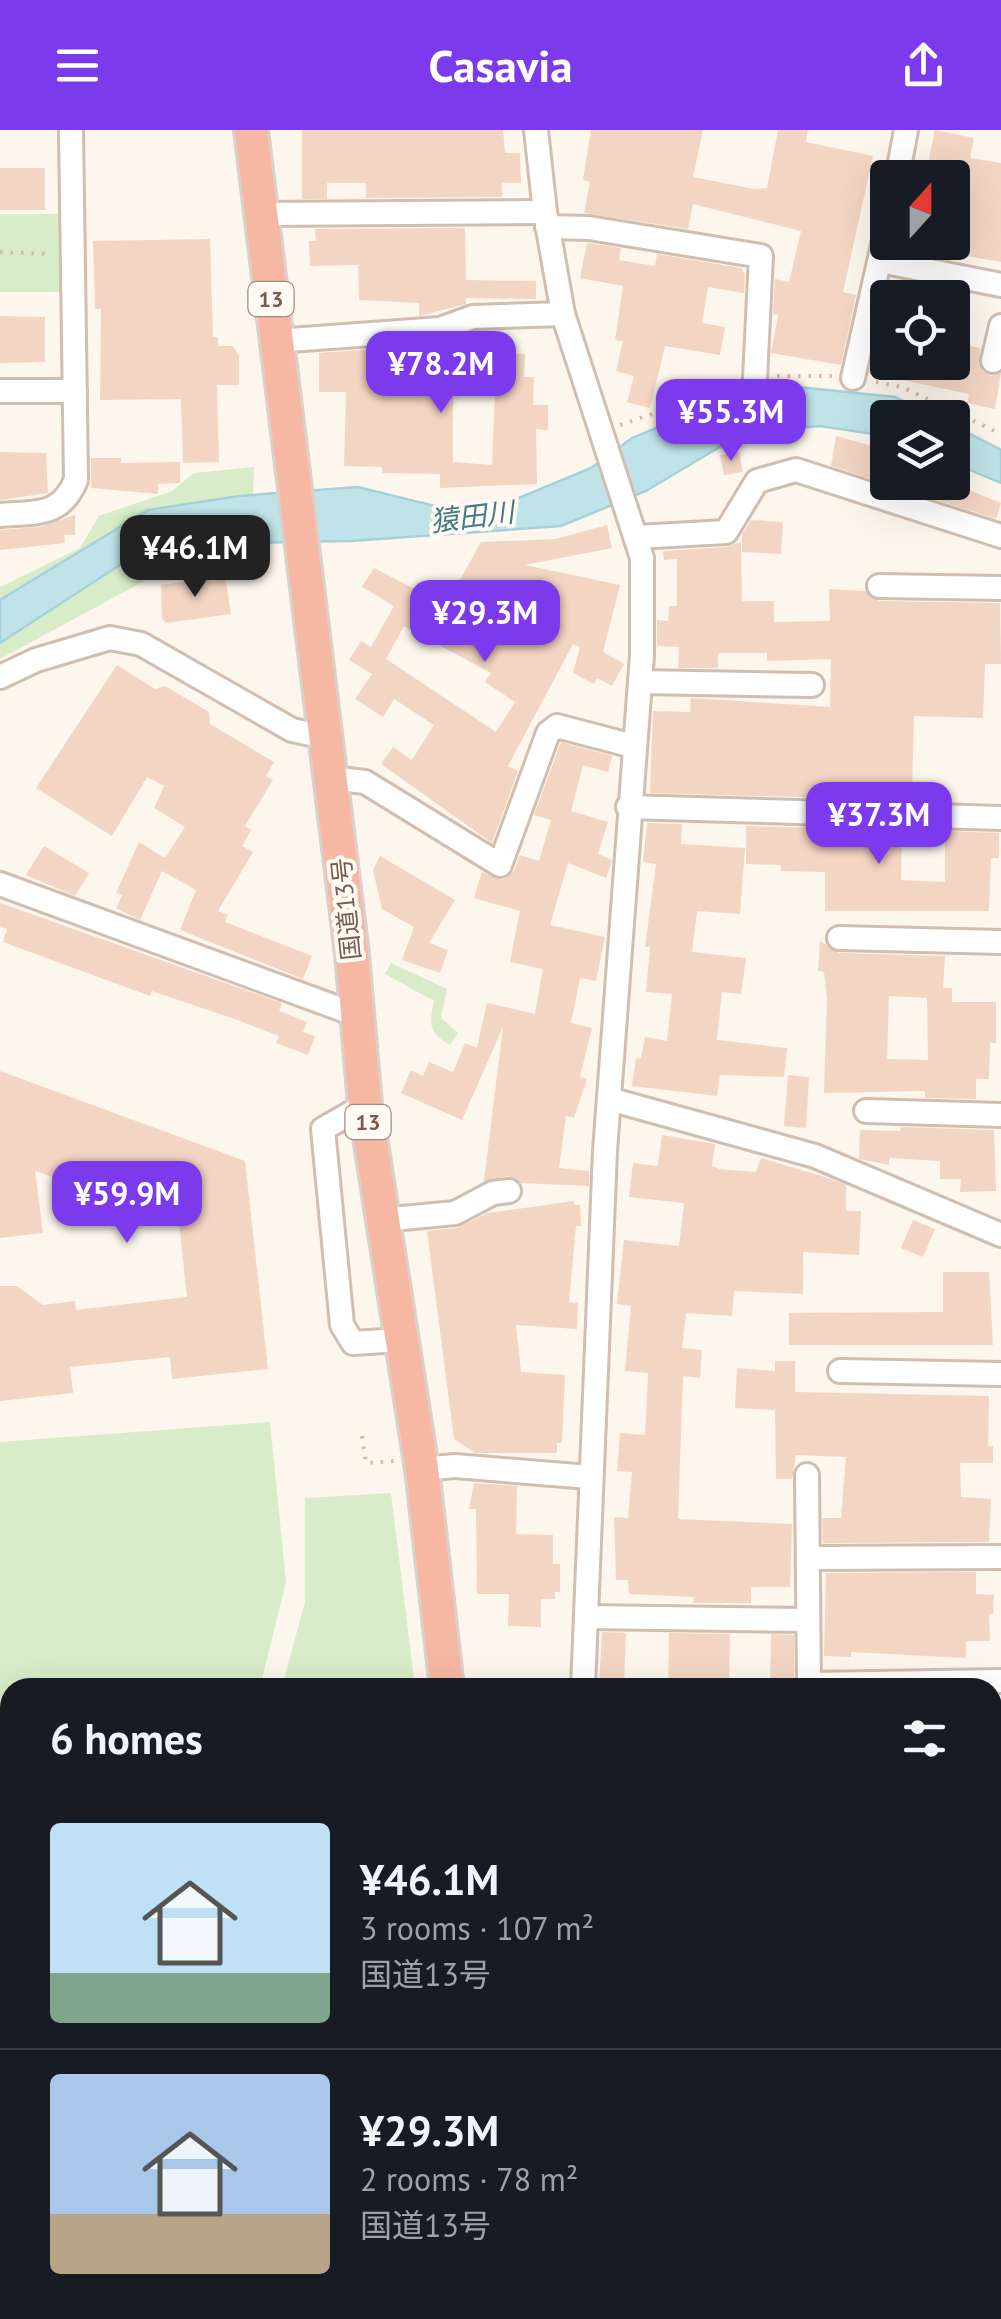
<!DOCTYPE html>
<meta charset="utf-8">
<style>
body{margin:0;font-family:"PT Sans","Noto Sans JP",sans-serif;background:#20242c;color:#f1f3f6;height:100vh;display:flex;flex-direction:column;font-size:38px;white-space:nowrap}
*{box-sizing:border-box;margin:0}
p{font-size:32px;color:#9ea1a6}
.icon{flex:none;width:55px;height:55px;fill:none;stroke:currentColor;stroke-width:2;stroke-linecap:round;stroke-linejoin:round}
.map{position:relative;flex:1;overflow:hidden}
.side{position:absolute;left:0px;top:1548px;width:1002px;height:642px;display:flex;flex-direction:column;background:#171b24;border-radius:30px 30px 0 0;box-shadow:0 10px 40px #0002}
.side>*{flex:none}
.needle{width:65px;rotate:21deg}
.controls{position:absolute;left:870px;top:30px;display:grid;gap:20px}
.controls a{display:grid;place-items:center;width:100px;height:100px;border-radius:10px;background:#171b24;box-shadow:0 10px 40px #0002;font-size:50px}
.price{position:absolute;translate:-50% -85px;padding:0 22px;border-radius:20px;background:#7c3aed;color:#fff;font-size:32px;line-height:65px;filter:drop-shadow(0 2px 5px #0008)}
.price::after{content:'';position:absolute;left:50%;top:60px;width:30px;height:22px;margin-left:-15px;background:inherit;clip-path:polygon(0 0,100% 0,50% 100%)}
.price.current{background:#222;color:#fff}
ul{padding:0;list-style:none}
li{display:flex;align-items:center;gap:30px;height:250px;padding:0 50px}
li+li{border-top:2px solid #363941}
li span{display:grid;place-items:center;flex:none;width:280px;height:200px;border-radius:10px;color:#555}
li>.icon{margin-inline-start:auto}
span .icon{width:120px;height:120px;fill:#fffc;stroke-width:1}
li b{font-size:42px}
h2{display:flex;justify-content:space-between;align-items:center;height:120px;padding:0 50px;font-size:42px}
header{display:flex;justify-content:space-between;align-items:center;height:130px;padding:0 50px;background:#7c3aed;color:#fff;font-size:45px;font-weight:700}
.map>svg:first-child{display:block}
</style>
<header><svg class="icon" aria-label="menu" viewBox="0 0 24 24"><path d="M4 6h16M4 12h16M4 18h16"/></svg>Casavia<svg class="icon" aria-label="share" viewBox="0 0 24 24"><path d="M12 15V3M7 8l5-5 5 5M5 13v7h14v-7"/></svg></header>
<div class="map">
<svg width="1001" height="2189" viewBox="0 0 1001 2189">
<rect width="100%" height="100%" fill="#fdf6ec"/>
<g fill="#d8ecc9">
<polygon points="0,84 60,84 61,162 0,162"/>
<polygon points="254,337 253,370 0,480 0,457 80,418 99,386 172,361 194,343"/>
<polygon points="259,403 261,429 181,438 148,449 0,529 0,514 145,415"/>
<path d="M391,833l56,26 -6,29 17,15 -8,12c-22,-13 -21,-21 -16,-44l-49,-27z"/>
<polygon points="270,1292 286,1452 260,1557 10,1558 10,1843 0,1844 0,1312"/>
<polygon points="391,1363 415,1557 282,1557 305,1472 305,1368"/>
<polygon points="10,1850 10,2139 0,2126 0,1851"/>
<polygon points="50,2180 374,2180 373,2189 62,2189"/>
</g>
<g fill="#bfe3e8" stroke="#a5d2da" stroke-width="2.5">
<polygon points="798,257 895,267 937,287 888,288 887,306 820,296 743,303 646,361 561,396 351,411 178,414 126,431 0,513 0,470 148,380 239,366 358,357 435,376 514,370 591,338 632,308 735,265"/>
<polygon points="953,295 1001,320 1001,353 953,333"/>
</g>
<g fill="#f3d5c3" fill-rule="evenodd">
<polygon points="302,0 503,0 505,23 520,23 521,53 502,53 502,67 366,68 366,53 327,53 327,69 302,69"/>
<polygon points="591,0 703,0 693,47 754,59 767,58 778,0 808,0 806,12 873,26 843,162 856,165 841,235 771,223 778,185 773,184 775,149 789,152 801,101 693,74 688,99 584,83 590,52 583,50"/>
<polygon points="935,0 974,8 970,28 1001,33 1001,132 961,125 963,117 952,115 952,48 925,48"/>
<rect x="0" y="38" width="45" height="42"/>
<polygon points="465,98 466,150 536,151 536,169 466,168 466,174 419,186 419,173 359,170 358,135 310,136 309,111 316,111 315,99"/>
<polygon points="210,109 213,207 218,207 218,216 233,216 239,226 239,255 217,255 219,332 183,333 181,269 100,270 101,179 95,179 93,111"/>
<polygon points="587,113 621,118 619,130 655,136 657,124 741,138 745,144 744,163 708,157 702,193 725,197 720,225 665,216 650,278 627,272 634,246 616,241 623,211 615,210 623,156 580,148"/>
<polygon points="0,186 45,187 45,232 0,233"/>
<polygon points="881,191 888,192 888,232 952,232 962,214 980,218 982,241 991,246 1001,243 995,279 967,273 969,264 869,243"/>
<path d="M453,210v12l72,2 -1,23h10l-1,28h15v25l-12,-1 1,55 -97,4v-14l-58,-1v-6l-38,-1 2,-74h-27v-39l54,-4v34l45,1v-38zM453,263l42,1 -3,71 -39,-3z"/>
<polygon points="836,306 888,320 888,352 963,352 961,357 1001,373 996,389 831,336"/>
<polygon points="0,322 46,323 48,363 0,370"/>
<polygon points="739,322 743,342 724,345 720,325"/>
<polygon points="91,328 121,328 121,333 180,332 180,353 158,354 158,364 91,358"/>
<polygon points="75,385 75,405 64,405 65,413 0,420 0,400 39,397"/>
<polygon points="751,390 783,392 781,424 742,422 742,404"/>
<path d="M607,395l5,23 -87,17 95,20 -17,67 21,12 -12,22 -15,-8 -3,6 -21,-11 7,-26 -7,-3 -65,122 10,5 -26,72 -111,-79 12,-17 19,13 22,-35 -40,-26 -11,18 -28,-18 17,-25 -23,-14 12,-19 10,6 23,-41 -32,-19 12,-19 72,37 35,-63 74,-3zM404,496l87,47 -6,9 30,20 -19,30 -110,-73z"/>
<polygon points="741,412 742,471 774,471 774,492 830,491 829,459 865,461 879,471 1000,473 1001,534 985,534 983,588 914,586 912,665 903,665 903,670 650,663 653,581 690,582 691,568 830,577 831,529 767,531 767,523 718,523 718,538 678,538 679,517 657,516 657,490 668,491 669,476 677,476 677,429 664,430 663,421 727,417"/>
<polygon points="225,446 231,484 166,493 162,489 161,455"/>
<polygon points="117,535 155,559 165,556 209,582 210,594 274,632 266,646 273,650 245,696 251,700 242,716 253,722 218,781 228,785 225,792 312,826 303,849 180,800 196,760 162,741 140,790 116,778 122,765 116,763 139,712 165,728 185,697 154,678 164,656 147,647 112,706 36,658"/>
<polygon points="561,612 612,626 608,642 583,635 571,681 608,692 598,724 612,730 611,734 606,748 568,733 550,795 605,807 596,851 580,848 571,893 592,898 580,947 587,949 574,988 566,986 559,1038 589,1041 589,1056 521,1053 508,1046 484,1051 503,897 462,990 401,963 411,940 423,946 429,932 453,942 465,913 477,918 487,873 535,884 543,839 510,832 520,781 474,768 482,742 502,750 514,741 520,725 539,731 551,690 534,685"/>
<polygon points="647,693 682,694 681,714 745,718 740,784 697,781 692,822 746,828 741,864 722,862 717,910 787,918 784,947 720,945 717,966 632,956 636,928 641,929 645,907 667,911 672,864 646,862 650,817 645,817 656,734 643,732"/>
<polygon points="746,696 902,700 901,750 945,752 945,701 999,703 999,728 991,728 989,781 825,781 825,742 781,741 781,735 746,734"/>
<polygon points="44,716 89,743 75,766 26,745"/>
<polygon points="380,726 455,770 429,813 448,820 440,843 402,830 414,797 382,779 373,740"/>
<polygon points="0,773 282,873 279,881 307,892 303,902 315,906 308,925 276,913 279,906 237,890 152,861 150,866 3,812 7,799 0,797"/>
<path d="M820,811l19,12 106,3 -2,32h9v14h44v41h-6l-1,36h-13v20l-51,-1v-7l-101,2 3,-95 -3,-26 -6,-1zM889,866l38,2 1,62 -41,-1z"/>
<polygon points="0,941 245,1031 268,1239 172,1249 170,1227 70,1237 73,1263 0,1271 0,1156 17,1156 43,1175 75,1171 76,1180 187,1167 179,1092 35,1041 43,1103 0,1108"/>
<polygon points="788,945 809,947 806,998 784,996"/>
<polygon points="901,997 994,1000 996,1061 960,1062 961,1049 940,1049 940,1031 889,1028 889,1035 859,1029 860,1000 900,1001"/>
<polygon points="662,1005 715,1014 712,1036 719,1039 756,1042 761,1028 828,1048 846,1055 846,1081 861,1081 859,1125 803,1122 803,1164 734,1161 732,1186 686,1183 682,1218 702,1220 700,1248 683,1246 678,1389 792,1394 790,1457 751,1457 751,1473 693,1473 694,1467 629,1464 628,1450 616,1450 614,1387 628,1388 632,1342 617,1341 620,1303 645,1305 648,1243 625,1241 631,1176 617,1174 624,1110 679,1116 684,1073 629,1067 633,1033 658,1036"/>
<polygon points="574,1071 574,1075 580,1075 581,1096 576,1096 569,1172 578,1173 577,1199 516,1195 521,1242 565,1245 562,1313 557,1313 557,1323 475,1323 454,1309 427,1101 457,1098 488,1083"/>
<polygon points="913,1090 935,1099 923,1127 901,1118"/>
<polygon points="943,1142 989,1142 993,1215 789,1215 789,1183 943,1182"/>
<polygon points="775,1231 795,1231 795,1262 989,1266 988,1316 993,1316 993,1333 960,1333 961,1367 991,1369 989,1412 823,1413 822,1388 841,1388 846,1327 796,1325 792,1349 776,1349 775,1280 735,1278 737,1238 775,1241"/>
<polygon points="474,1353 517,1356 516,1404 553,1405 553,1434 560,1434 560,1462 555,1462 555,1469 541,1469 541,1497 508,1496 509,1464 477,1464 476,1379 469,1379"/>
<polygon points="976,1442 976,1464 994,1465 993,1484 989,1484 990,1511 966,1511 966,1528 851,1522 851,1527 824,1526 826,1443"/>
<polygon points="602,1502 626,1503 624,1555 599,1554"/>
<polygon points="669,1503 730,1504 729,1558 668,1558"/>
<polygon points="771,1504 794,1505 794,1558 770,1558"/>
</g>
<g fill="none" stroke-linecap="round" stroke-linejoin="round">
<defs>
<g id="minor">
<polyline points="536,0 545,82 563,184 642,428 642,525 605,1021 583,1558"/>
<polyline points="897,48 906,0"/>
<polyline points="261,84 545,82"/>
<polyline points="547,97 589,98 761,126 755,249"/>
<polyline points="880,131 1001,155"/>
<polyline points="276,211 440,199 473,187 563,184"/>
<polyline points="993,231 1001,196"/>
<polyline points="853,248 888,92"/>
<polyline points="0,261 75,261"/>
<path d="M0,385c36,-3 61,2 76,-35l-5,-350"/>
<polyline points="637,407 726,402 757,351 796,340 1001,406"/>
<polyline points="879,456 1001,458"/>
<polyline points="0,547 36,530 110,508 141,514 292,600 325,607"/>
<polyline points="640,552 812,555"/>
<polyline points="331,648 365,652 500,735 548,603 557,596 633,616"/>
<polyline points="628,677 1001,688"/>
<polyline points="0,754 357,885"/>
<polyline points="839,808 1001,812"/>
<polyline points="609,969 815,1026 1001,1105"/>
<polyline points="365,975 323,999 342,1195 353,1213 400,1210"/>
<polyline points="866,981 1001,985"/>
<polyline points="382,1090 455,1083 493,1063 509,1061"/>
<polyline points="840,1241 1001,1244"/>
<polyline points="422,1339 455,1336 589,1347"/>
<polyline points="807,1345 809,1558"/>
<polyline points="808,1428 1001,1427"/>
<polyline points="586,1487 808,1490"/>
<polyline points="809,1554 1001,1551"/>
<polyline points="992,1678 1001,1678"/>
<polyline points="992,1800 1001,1800"/>
<polyline points="992,1929 1001,1929"/>
<polyline points="992,2049 1001,2049"/>
<polyline points="514,2189 517,2180"/>
<polyline points="706,2189 706,2180"/>
<polyline points="805,2189 805,2180"/>
<polyline points="929,2189 929,2180"/>
<polyline points="1001,2189 1001,2068"/>
</g>
<g id="highway">
<polyline points="251,0 352,824 365,975 422,1339 447,1558"/>
<polyline points="497,2189 497,2180"/>
</g>
</defs>
<use href="#minor" stroke="#d1beb0" stroke-width="28"/>
<use href="#highway" stroke="#dad1cd" stroke-width="38"/>
<g stroke="#d9b8a5" stroke-width="4" stroke-dasharray="2.5 8" stroke-linecap="butt">
<polyline points="0,122 50,124"/>
<polyline points="777,246 832,246"/>
<polyline points="876,252 902,257 1001,304"/>
<polyline points="620,295 734,256"/>
<polyline points="362,1306 366,1333 394,1331"/>
</g>
<use href="#minor" stroke="#fff" stroke-width="22"/>
<use href="#highway" stroke="#f7b8a3" stroke-width="32"/>
</g>
<g text-anchor="middle" dominant-baseline="central" stroke-width="8" stroke-linejoin="round" paint-order="stroke">
<g fill="#fffaf3" stroke="#a28b7f" stroke-width="2.5">
<rect x="248.5" y="152" width="45" height="34" rx="8"/>
<rect x="345.5" y="975" width="45" height="34" rx="8"/>
</g>
<g font-size="22" font-weight="bold" fill="#7a5c4d">
<text x="271" y="169">13</text>
<text x="368" y="992">13</text>
</g>
<g font-size="25" fill="#7a5c4d" stroke="#fffaf3">
<text transform="translate(346 779) rotate(-96)">国道13号</text>
</g>
<g font-size="28" font-style="italic" fill="#437b86" stroke="#fffaf3">
<text transform="translate(472 386) rotate(-7)">猿田川</text>
</g>
</g>
</svg>
<div class="controls">
<a><svg class="needle" viewBox="-14 -14 28 28"><path d="M0-13l5 13h-10z" fill="#e53935"/><path d="M0 13l5-13h-10z" fill="#9ea1a6"/></svg></a>
<a><svg class="icon" aria-label="locate" viewBox="0 0 24 24"><circle cx="12" cy="12" r="6"/><path d="M12 2v4M12 18v4M2 12h4M18 12h4"/></svg></a>
<a><svg class="icon" aria-label="layers" viewBox="0 0 24 24"><path d="M12 4l9 5-9 5-9-5zM3 14l9 5 9-5"/></svg></a>
</div>
<b class="price" style="left:441px;top:286px">¥78.2M</b>
<b class="price" style="left:731px;top:334px">¥55.3M</b>
<b class="price current" style="left:195px;top:470px">¥46.1M</b>
<b class="price" style="left:485px;top:535px">¥29.3M</b>
<b class="price" style="left:879px;top:737px">¥37.3M</b>
<b class="price" style="left:127px;top:1116px">¥59.9M</b>
<section class="side">
<h2>6 homes<svg class="icon" aria-label="filters" viewBox="0 0 24 24"><path d="M4 7h16M4 17h16"/><circle cx="9" cy="7" r="2"/><circle cx="15" cy="17" r="2"/></svg></h2>
<ul>
<li><span style="background:linear-gradient(#bfe0f5 75%,#7fa58c 0)"><svg class="icon" aria-label="home" viewBox="0 0 24 24"><path d="M3 11l9-7 9 7M6 9v11h12V9"/></svg></span><div><b>¥46.1M</b><p>3 rooms · 107 m²</p><p>国道13号</p></div></li>
<li><span style="background:linear-gradient(#a9c7e8 70%,#b9a48a 0)"><svg class="icon" aria-label="home" viewBox="0 0 24 24"><path d="M3 11l9-7 9 7M6 9v11h12V9"/></svg></span><div><b>¥29.3M</b><p>2 rooms · 78 m²</p><p>国道13号</p></div></li>
</ul>
</section>
</div>
